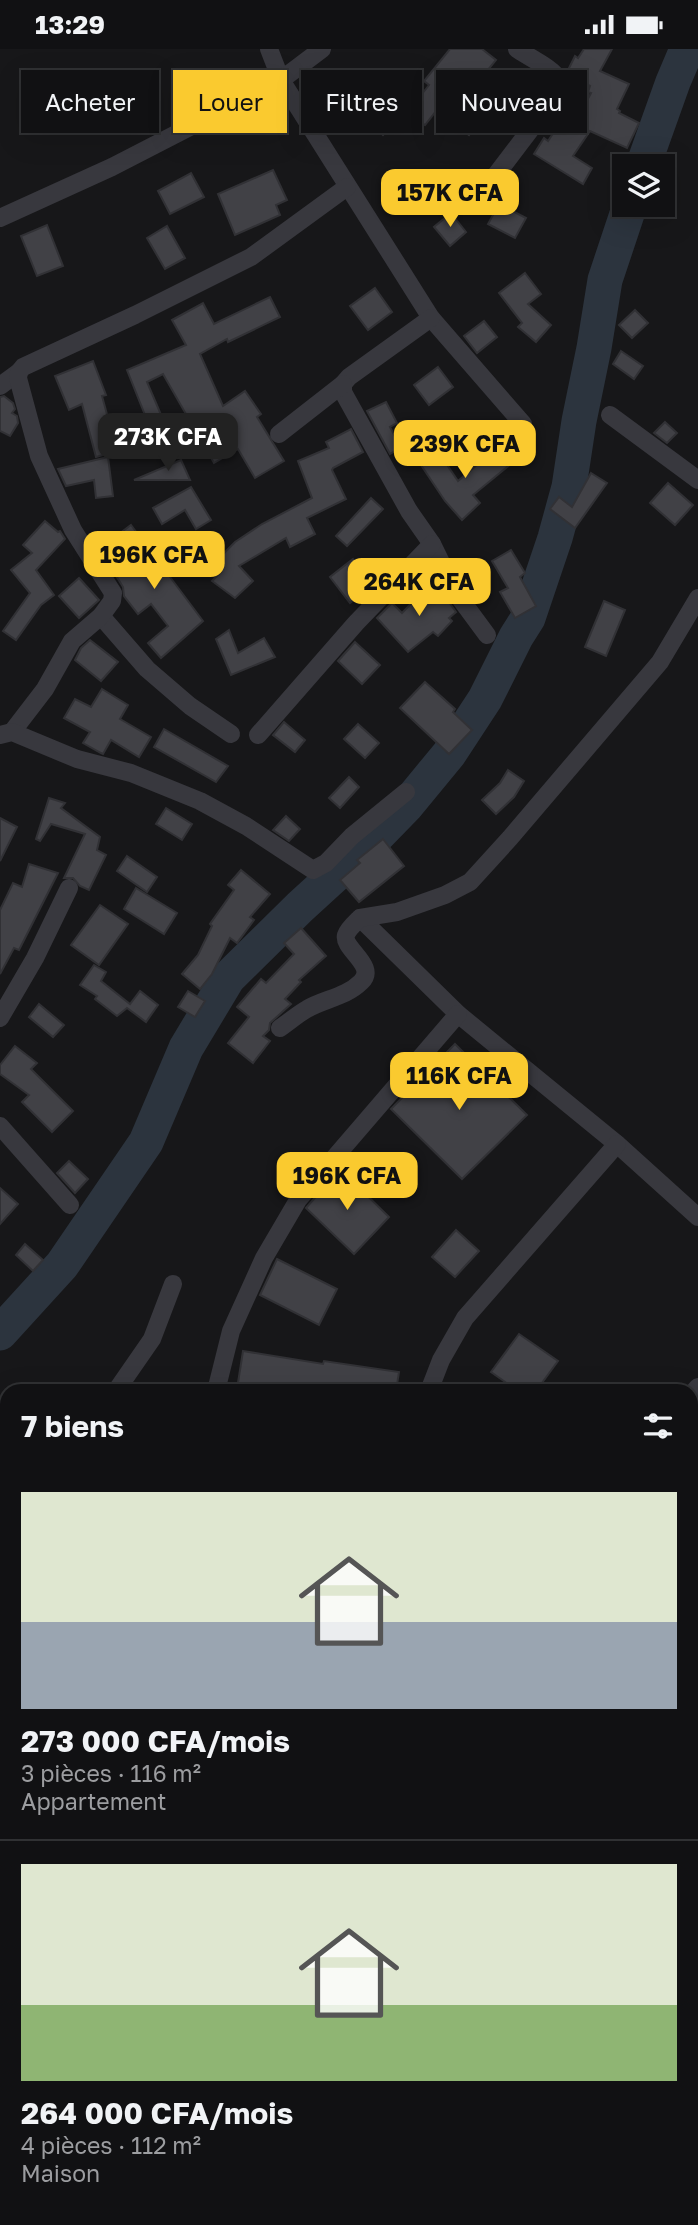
<!DOCTYPE html>
<html lang="fr">
<meta charset="utf-8">
<style>
body{margin:0;font-family:"Golos Text",sans-serif;background:#1e1f21;color:#f1f3f6;height:100vh;display:flex;flex-direction:column;font-size:26px;white-space:nowrap}
*{box-sizing:border-box;margin:0}
p{font-size:23px;color:#9c9da0}
.icon{flex:none;width:38px;height:38px;fill:none;stroke:currentColor;stroke-width:2;stroke-linecap:round;stroke-linejoin:round}
.map{position:relative;flex:1;overflow:hidden}
.panel{position:absolute;left:0px;top:1335px;width:698px;height:842px;display:flex;flex-direction:column;background:#111113;border-radius:21px 21px 0 0;box-shadow:0 7px 28px #0002,0 0 0 2px #303133}
.panel>*{flex:none}
.top-card{position:absolute;left:21px;top:21px;width:656px;height:63px;display:flex;gap:14px}
.fabs{position:absolute;left:612px;top:105px;display:grid;gap:14px}
.fabs a{display:grid;place-items:center;width:63px;height:63px;border-radius:0px;background:#111113;box-shadow:0 7px 28px #0002,0 0 0 2px #303133;font-size:35px}
.price{position:absolute;translate:-50% -60px;padding:0 16px;border-radius:14px;background:#faca2f;color:#111;font-size:23px;line-height:46px;filter:drop-shadow(0 2px 4px #0008)}
.price::after{content:'';position:absolute;left:50%;top:42px;width:21px;height:16px;margin-left:-10px;background:inherit;clip-path:polygon(0 0,100% 0,50% 100%)}
.price.on{background:#222;color:#fff}
ul{padding:0;list-style:none}
li{display:grid;align-content:center;gap:14px;height:371px;padding:0 21px}
li+li{border-top:2px solid #303133}
li span{display:grid;place-items:center;height:217px;border-radius:0px;color:#555}
li>.icon{margin-inline-start:auto}
span .icon{width:126px;height:126px;fill:#fffc;stroke-width:1}
li b{font-size:30px}
h2{display:flex;justify-content:space-between;align-items:center;height:84px;padding:0 21px;font-size:30px}
.tag{padding:0 24px;border-radius:0px;background:#111113;box-shadow:0 7px 28px #0002,0 0 0 2px #303133;font-size:24px;line-height:63px}
.tag.on{background:#faca2f;color:#111}
.status{display:flex;justify-content:space-between;align-items:center;height:49px;padding:0 35px;background:#111113;direction:ltr}
.status svg{height:19px;fill:currentColor}
.map>svg:first-child{display:block}
</style>
<div class="status"><b>13:29</b><svg viewBox="0 0 49 12"><path d="M0 12V9h3v3zM5 12V6h3v6zM10 12V3h3v9zM15 12V0h3v12zM26 1h20v11H26zM47 4h2v5h-2z"/></svg></div>
<div class="map">
<svg width="698" height="2176" viewBox="0 0 698 2176">
<rect width="100%" height="100%" fill="#171719"/>
<g fill="none" stroke-linecap="round" stroke-linejoin="round">
<g stroke="#2c343e" stroke-width="35">
<polyline points="643,117 673,33 687,0"/>
<polyline points="0,1284 62,1216 146,1093 186,999 228,929 300,858 370,794 407,756 449,705 485,650 516,588 528,569 555,489 569,438 579,372 594,299 605,231 630,156"/>
</g>
</g>
<g fill="#414146" stroke="#313135" stroke-width="2">
<polygon points="450,0 482,0 496,11 474,38 508,60 498,75 485,66 469,86 437,61 425,76 408,63 429,36 424,32"/>
<polygon points="584,0 612,0 600,22 629,35 617,60 620,62 619,64 639,74 627,99 590,82 573,107 592,119 583,135 534,105 544,89 548,92 563,69 574,76 591,44 588,43 590,37 567,23 575,7 578,9"/>
<polygon points="366,25 405,63 383,86 357,60 360,58 347,45"/>
<polygon points="273,121 287,151 276,156 280,166 235,186 218,145"/>
<polygon points="191,124 204,148 170,165 158,142"/>
<polygon points="414,136 426,148 411,164 398,152"/>
<polygon points="499,155 526,169 515,189 488,175"/>
<polygon points="451,164 466,183 450,197 434,178"/>
<polygon points="47,176 63,217 37,227 21,187"/>
<polygon points="167,177 185,209 165,220 147,189"/>
<polygon points="525,224 541,245 528,255 551,276 536,293 518,278 522,274 499,244"/>
<polygon points="375,239 392,263 368,281 350,257"/>
<polygon points="270,248 280,268 228,293 227,290 200,305 223,357 245,342 261,365 257,368 284,412 255,429 238,400 214,414 163,325 147,333 165,375 151,381 127,321 186,296 172,271 203,254 214,275"/>
<polygon points="635,261 648,274 632,289 619,276"/>
<polygon points="484,272 497,288 477,304 464,287"/>
<polygon points="621,302 643,317 634,330 613,315"/>
<polygon points="93,312 106,346 102,347 117,402 96,408 82,355 69,361 55,327"/>
<polygon points="438,318 453,338 429,356 414,336"/>
<polygon points="4,347 13,354 15,360 12,364 17,367 18,374 10,387 0,382 0,348"/>
<polygon points="386,353 397,374 390,378 401,399 390,405 367,362"/>
<polygon points="665,373 677,384 667,394 654,384"/>
<polygon points="351,380 363,403 333,419 332,421 346,450 307,469 315,485 290,498 286,489 239,517 253,532 235,549 212,532 221,523 213,515 235,493 262,475 312,449 298,412 329,399 326,393"/>
<polygon points="498,398 512,414 473,446 480,454 462,471 445,452 421,416 439,404 458,432"/>
<polygon points="108,408 113,447 96,449 94,431 66,437 58,420"/>
<polygon points="181,411 190,431 134,431"/>
<polygon points="591,424 607,434 575,479 550,460 559,448 572,458"/>
<polygon points="668,434 693,456 675,476 650,454"/>
<polygon points="191,438 211,471 196,480 185,461 162,475 153,459"/>
<polygon points="371,449 383,460 347,497 336,487"/>
<polygon points="45,472 58,483 60,482 65,490 36,521 54,546 41,556 16,591 3,582 30,544 11,521 32,504 23,496"/>
<polygon points="131,476 203,572 161,609 148,594 168,577 151,555 138,565 124,547 123,538 115,525 129,515 111,491"/>
<polygon points="511,501 525,524 520,528 536,557 515,569 500,543 508,539 492,512"/>
<polygon points="353,510 373,536 350,554 330,528"/>
<polygon points="79,529 99,551 79,569 59,547"/>
<polygon points="430,535 446,549 456,563 449,569 452,572 438,587 433,583 408,603 377,569 392,554 402,564"/>
<polygon points="604,552 625,561 606,607 585,598"/>
<polygon points="229,581 238,604 264,589 275,608 231,626 216,590"/>
<polygon points="90,591 118,613 101,632 75,611 81,599"/>
<polygon points="355,593 380,616 362,635 338,612"/>
<polygon points="425,633 455,660 453,663 472,681 449,705 400,659"/>
<polygon points="102,640 128,656 120,670 151,688 139,708 111,691 103,705 101,704 83,694 90,683 64,669 75,650 91,658"/>
<polygon points="284,673 305,691 295,703 273,686"/>
<polygon points="358,675 379,694 365,709 344,690"/>
<polygon points="164,680 228,717 216,733 154,698"/>
<polygon points="508,721 524,732 514,748 496,765 482,751 500,734"/>
<polygon points="349,728 359,738 340,759 329,749"/>
<polygon points="49,749 65,754 61,759 100,788 97,801 106,806 89,841 80,837 73,829 64,829 85,785 51,775 40,792 36,790"/>
<polygon points="166,759 192,775 182,791 156,775"/>
<polygon points="286,767 300,780 289,792 273,781"/>
<polygon points="0,769 17,778 0,812"/>
<polygon points="383,790 404,817 359,853 340,831 360,814 357,811"/>
<polygon points="127,807 157,828 147,843 117,822"/>
<polygon points="29,815 58,824 19,901 14,899 0,925 0,861 13,834 22,838"/>
<polygon points="241,821 270,845 250,868 254,871 237,894 230,889 212,925 200,940 182,925 198,906 212,877 210,875 234,841 228,836"/>
<polygon points="136,839 177,864 164,885 124,860"/>
<polygon points="100,856 128,875 99,916 71,896"/>
<polygon points="301,879 326,907 299,931 301,933 285,950 291,955 270,974 269,981 263,987 270,992 253,1014 228,994 249,968 237,958 261,930 266,934 294,905 284,894"/>
<polygon points="94,916 106,923 101,932 130,955 140,942 158,956 146,973 127,959 117,967 95,950 97,947 80,936"/>
<polygon points="188,942 205,952 195,968 178,958"/>
<polygon points="39,955 64,976 53,988 29,968"/>
<polygon points="455,995 527,1066 462,1130 391,1060"/>
<polygon points="15,997 37,1014 31,1020 73,1062 52,1083 22,1053 29,1046 0,1025 0,1016"/>
<polygon points="69,1112 88,1130 75,1144 57,1124"/>
<polygon points="340,1120 389,1168 354,1205 306,1159"/>
<polygon points="0,1139 18,1155 0,1175"/>
<polygon points="456,1181 479,1202 455,1228 432,1208"/>
<polygon points="25,1195 43,1211 33,1222 16,1206"/>
<polygon points="277,1210 337,1240 319,1276 260,1246"/>
<polygon points="519,1285 558,1312 536,1342 518,1342 491,1323"/>
<polygon points="243,1302 323,1315 324,1312 399,1323 396,1342 252,1342 237,1340"/>
</g>
<g fill="none" stroke-linecap="round" stroke-linejoin="round">
<g stroke="#38383e" stroke-width="18">
<polyline points="269,0 281,31 431,269 523,375"/>
<path d="M483,143l69,-91c3,-7 8,-15 6,-22 -2,-9 -33,-24 -41,-30"/>
<polyline points="0,169 112,118 281,31 322,0"/>
<polyline points="431,269 349,328 343,335 343,343 409,462 432,495 456,544 487,586"/>
<polyline points="0,337 19,323"/>
<polyline points="610,366 698,431"/>
<polyline points="279,385 343,335"/>
<polyline points="101,567 147,620 190,657 231,685"/>
<polyline points="12,683 45,640 72,592 101,567 112,552 113,544 73,481 39,407 18,329 19,323 23,318 135,266 251,208 347,138"/>
<polyline points="0,686 12,683 77,710 131,724 200,752 246,777 313,821 326,814 352,787 406,743"/>
<polyline points="258,686 356,574 432,495"/>
<polyline points="360,869 458,965 617,1095 698,1168"/>
<polyline points="0,969 35,909 69,839"/>
<path d="M280,979c9,-6 18,-14 27,-19 17,-10 39,-12 54,-27 17,-16 -19,-33 -15,-47 2,-6 10,-13 14,-17l37,-6 48,-17 25,-13 40,-44 150,-176 38,-64"/>
<polyline points="0,1077 70,1156"/>
<polyline points="116,1342 152,1290 173,1235"/>
<polyline points="216,1342 231,1282 264,1209 298,1151 458,965"/>
<polyline points="429,1342 441,1311 465,1269 617,1095"/>
<polyline points="691,1346 698,1338"/>
<polyline points="0,1453 7,1447"/>
<polyline points="0,1528 7,1532"/>
<polyline points="691,1532 698,1537"/>
<polyline points="691,1668 698,1674"/>
<polyline points="0,1764 7,1758"/>
<polyline points="0,2120 7,2107"/>
<polyline points="691,2134 698,2136"/>
<polyline points="176,2176 179,2170"/>
<polyline points="495,2176 500,2170"/>
<polyline points="691,2176 698,2157"/>
</g>
</g>
</svg>
<div class="fabs">
<a><svg class="icon" aria-label="layers" viewBox="0 0 24 24"><path d="M12 4l9 5-9 5-9-5zM3 14l9 5 9-5"/></svg></a>
</div>
<b class="price" style="left:450px;top:180px">157K CFA</b>
<b class="price on" style="left:168px;top:424px">273K CFA</b>
<b class="price" style="left:465px;top:431px">239K CFA</b>
<b class="price" style="left:154px;top:542px">196K CFA</b>
<b class="price" style="left:419px;top:569px">264K CFA</b>
<b class="price" style="left:459px;top:1063px">116K CFA</b>
<b class="price" style="left:347px;top:1163px">196K CFA</b>
<div class="top-card">
<a class="tag">Acheter</a>
<a class="tag on">Louer</a>
<a class="tag">Filtres</a>
<a class="tag">Nouveau</a>
</div>
<section class="panel">
<h2>7 biens<svg class="icon" aria-label="filters" viewBox="0 0 24 24"><path d="M4 7h16M4 17h16"/><circle cx="9" cy="7" r="2"/><circle cx="15" cy="17" r="2"/></svg></h2>
<ul>
<li><span style="background:linear-gradient(#dfe7d0 60%,#9aa5b1 0)"><svg class="icon" aria-label="home" viewBox="0 0 24 24"><path d="M3 11l9-7 9 7M6 9v11h12V9"/></svg></span><div><b>273 000 CFA/mois</b><p>3 pièces · 116 m²</p><p>Appartement</p></div></li>
<li><span style="background:linear-gradient(#dfe7d0 65%,#8fb573 0)"><svg class="icon" aria-label="home" viewBox="0 0 24 24"><path d="M3 11l9-7 9 7M6 9v11h12V9"/></svg></span><div><b>264 000 CFA/mois</b><p>4 pièces · 112 m²</p><p>Maison</p></div></li>
</ul>
</section>
</div>
